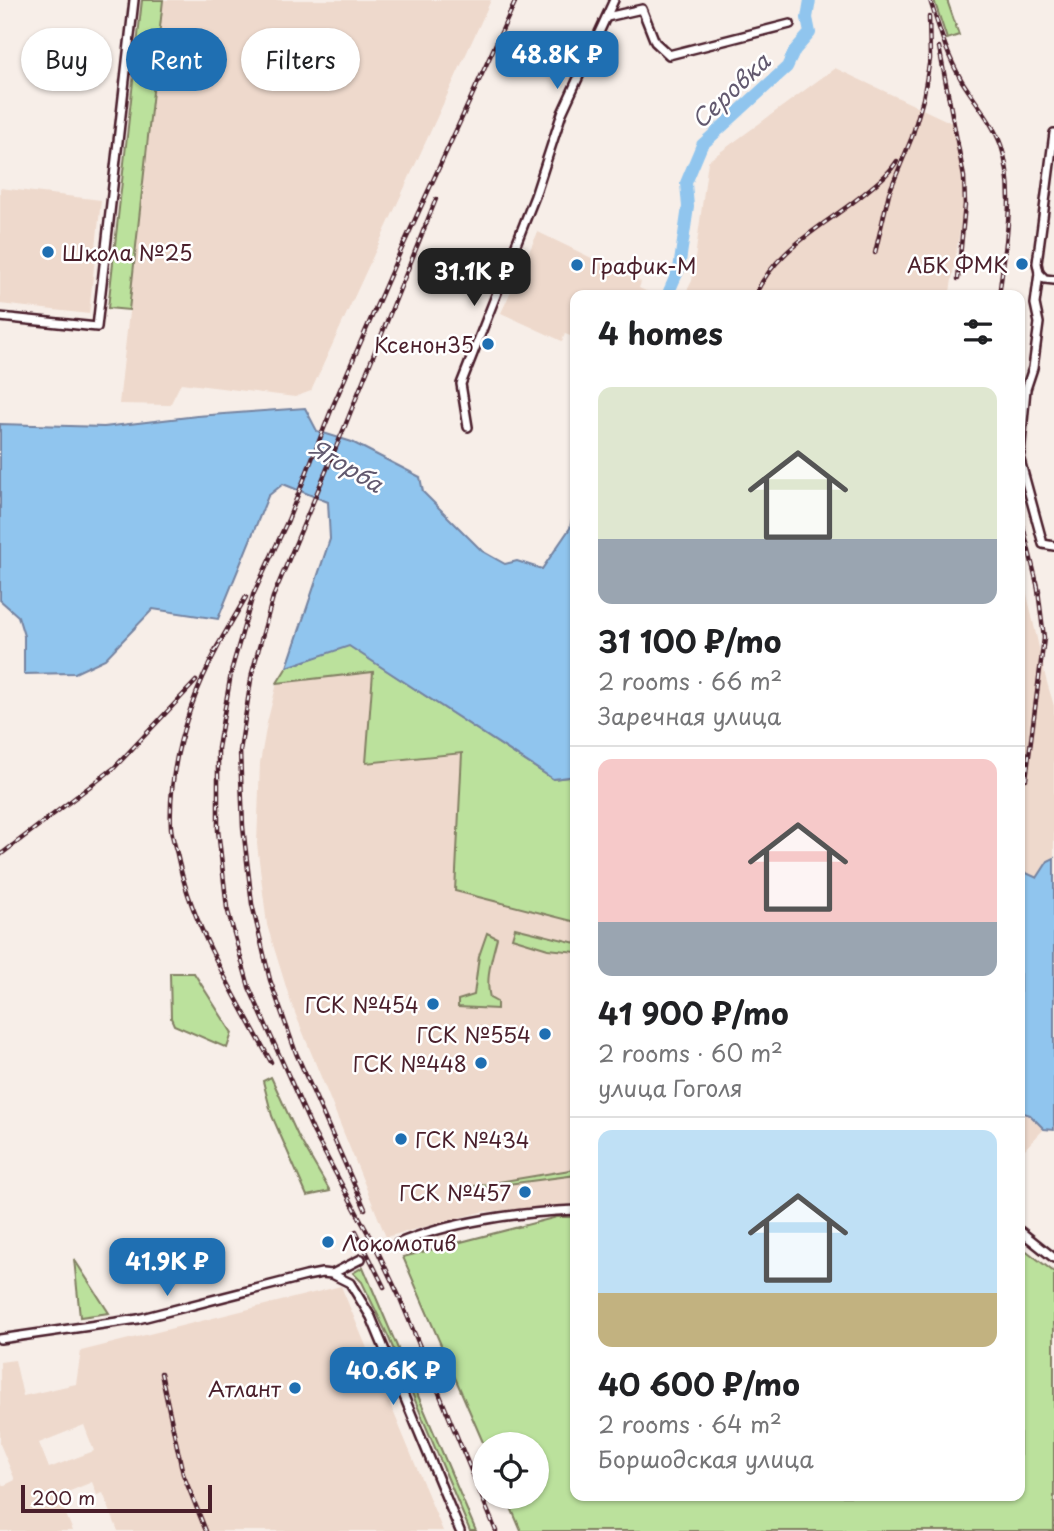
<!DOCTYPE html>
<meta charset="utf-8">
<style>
body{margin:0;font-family:"Playpen Sans",sans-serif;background:#f2f2f2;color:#202124;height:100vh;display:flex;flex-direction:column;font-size:26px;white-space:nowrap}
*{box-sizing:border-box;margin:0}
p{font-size:23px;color:#757577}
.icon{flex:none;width:38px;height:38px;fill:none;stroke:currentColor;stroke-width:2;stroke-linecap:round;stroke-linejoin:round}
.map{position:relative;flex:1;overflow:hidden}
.panel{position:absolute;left:570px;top:290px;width:455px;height:1211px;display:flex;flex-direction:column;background:#fff;border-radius:14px;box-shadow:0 2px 5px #0004}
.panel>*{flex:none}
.banner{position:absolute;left:21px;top:28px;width:444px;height:63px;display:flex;gap:14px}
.fabs{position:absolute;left:472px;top:1432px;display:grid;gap:14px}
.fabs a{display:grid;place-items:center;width:77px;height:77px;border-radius:50%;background:#fff;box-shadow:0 2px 5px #0004;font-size:35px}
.scale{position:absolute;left:21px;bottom:18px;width:191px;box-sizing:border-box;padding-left:7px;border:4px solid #4a1f2b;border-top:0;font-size:19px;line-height:24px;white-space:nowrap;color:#4a1f2b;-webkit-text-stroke:5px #fff;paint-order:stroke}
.price{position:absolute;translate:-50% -60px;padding:0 16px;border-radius:14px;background:#1f6fb2;color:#fff;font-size:23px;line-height:46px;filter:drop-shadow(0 2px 4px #0008)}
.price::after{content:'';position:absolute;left:50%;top:42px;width:21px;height:16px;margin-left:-10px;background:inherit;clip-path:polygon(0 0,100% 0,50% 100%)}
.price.selected{background:#222;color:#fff}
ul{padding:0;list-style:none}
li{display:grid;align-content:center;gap:14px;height:371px;padding:0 28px}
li+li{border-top:2px solid #e0e0e0}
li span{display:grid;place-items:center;height:217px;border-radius:14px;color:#555}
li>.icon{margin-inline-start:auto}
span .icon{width:126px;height:126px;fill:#fffc;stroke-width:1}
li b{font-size:30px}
h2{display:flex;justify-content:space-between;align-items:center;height:84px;padding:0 28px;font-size:30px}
.tag{padding:0 24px;border-radius:32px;background:#fff;box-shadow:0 2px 5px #0004;font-size:24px;line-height:63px}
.tag.selected{background:#1f6fb2;color:#fff}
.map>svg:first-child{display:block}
</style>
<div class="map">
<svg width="1054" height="1531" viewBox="0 0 1054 1531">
<rect width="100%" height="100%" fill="#f7eee8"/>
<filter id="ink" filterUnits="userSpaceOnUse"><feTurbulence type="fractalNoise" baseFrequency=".0143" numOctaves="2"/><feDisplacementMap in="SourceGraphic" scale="14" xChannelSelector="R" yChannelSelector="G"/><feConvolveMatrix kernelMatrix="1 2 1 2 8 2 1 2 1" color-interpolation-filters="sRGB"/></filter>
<g filter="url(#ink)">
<g fill="#eed9cc" fill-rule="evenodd">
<polygon points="163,0 491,0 311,391 295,397 181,383 170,405 119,404"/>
<polygon points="835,68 954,124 966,192 950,292 963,296 684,296 692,281 708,161"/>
<polygon points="0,188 101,200 89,314 0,304"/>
<polygon points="538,232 641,282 639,288 657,296 576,296 576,338 565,334 562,341 501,313"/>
<polygon points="1020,563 1046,679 1054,706 1054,858 1048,861 1037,878 1020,870"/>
<polygon points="373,672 462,753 456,891 576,922 576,1204 481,1212 386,1237 291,1003 267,925 257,844 260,763 267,723 277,683"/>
<polygon points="1020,1112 1030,1115 1044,1129 1020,1154"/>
<path d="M341,1286l102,245h-325l-15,-38 -6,2 -5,-13 -34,14 15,35h-73v-51l3,6 12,-6 -15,-36v-82l15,-2 8,36 53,-12 5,-33zM84,1425l10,26 -45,17 -10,-25z"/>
</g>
<g fill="#bbe19c" stroke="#828064" stroke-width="2">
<polygon points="142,0 163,0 129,310 108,308"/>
<polygon points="934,0 947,0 959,35 947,39"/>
<polygon points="348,645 553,779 576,776 576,922 455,891 462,753 366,763 373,672 277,683 287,667"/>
<polygon points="515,928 576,943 576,952 548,949 512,938"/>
<path d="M487,933l10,5c-5,20 -12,40 -7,60l7,4v7l-39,-2v-7l16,-5 5,-39z"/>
<polygon points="170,973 194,973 232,1033 227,1048 174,1025 171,1018"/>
<polygon points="271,1077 298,1136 330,1191 307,1196 272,1116 263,1081"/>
<polygon points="576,1169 576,1175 477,1188 474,1186"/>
<polygon points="557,1217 576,1217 576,1496 1020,1496 1020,1246 1054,1272 1054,1531 521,1531 506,1496 537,1496 537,1444 485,1444 485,1447 403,1257"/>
<polygon points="74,1259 109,1313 80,1317"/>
<polygon points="363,1267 476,1531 470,1531 388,1336 362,1282 353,1273"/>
</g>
<g fill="#90c5ee" stroke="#7483a0" stroke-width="2">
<polygon points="305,408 317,431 352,442 420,477 423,492 482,551 505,564 517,561 542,569 570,528 576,500 576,776 553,779 349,646 287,667 330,539 328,502 283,484 268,496 218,619 153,609 105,659 75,673 24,674 24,636 18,616 0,600 0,424 104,427 197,416"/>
<polygon points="1054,858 1054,1130 1044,1129 1030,1115 1020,1112 1020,870 1037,878 1048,861"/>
</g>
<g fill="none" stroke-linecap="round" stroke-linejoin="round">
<polyline stroke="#90c5ee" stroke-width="12" points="667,296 679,269 688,207 686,183 702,145 787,67 795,50 810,33 807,18 810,0"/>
<defs>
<g id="minor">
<polyline points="607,17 642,9 655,42 669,55 790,24"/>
<polyline points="1039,273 1045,279 1054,280"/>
<polyline points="0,317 97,327 134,0"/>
<polyline points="468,427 461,384 535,196 562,113 614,0"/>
<polyline points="1020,454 1026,389 1033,368 1039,323 1035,304 1039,273 1037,263 1054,133"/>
<polyline points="1020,460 1043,544 1054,546"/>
<polyline points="1020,1231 1054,1258"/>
<path d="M397,1244c51,-22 123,-32 179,-34"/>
<polyline points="332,1274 350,1283 371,1317 460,1531"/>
<polyline points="0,1339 138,1319 306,1276 322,1273 332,1274 361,1259"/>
</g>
</defs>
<use href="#minor" stroke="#4a1f2b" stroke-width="12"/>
<use href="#minor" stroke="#fff" stroke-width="7"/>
<defs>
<g id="rail">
<path d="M930,0c9,28 17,56 32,81 13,21 30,40 39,64 16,48 4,102 -2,151"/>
<polyline points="939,47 964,177 965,204 958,279"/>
<polyline points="875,253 889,193 912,137 923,99 930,59 929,17"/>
<path d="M755,296c20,-48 73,-72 111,-104 12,-10 23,-18 31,-31"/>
<polyline points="1020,514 1039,592"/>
<path d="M219,645c-30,56 -51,118 -48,183 1,9 4,18 6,26 15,74 59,142 94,208"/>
<polyline points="214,652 246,597"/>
<polyline points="1026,779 1044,638 1037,582"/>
<polyline points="0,855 114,768 196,681"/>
<polyline points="365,1209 296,1053 270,980 252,904 243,827 240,751 252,673 273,597 345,426 436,199"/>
<polyline points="356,1231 384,1287"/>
<polyline points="161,1373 183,1474 206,1531"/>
<polyline points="496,1531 399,1296 378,1252 314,1133 249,987 227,908 218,830 218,748 232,668 253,595 288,520 332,408 396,261 516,0"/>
</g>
</defs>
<use href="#rail" stroke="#4a1f2b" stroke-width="4.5"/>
<use href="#rail" stroke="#fff" stroke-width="2" stroke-dasharray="5" stroke-linecap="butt"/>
</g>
</g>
<g fill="#1f6fb2" stroke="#fff" stroke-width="2.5">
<circle cx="48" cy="252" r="7"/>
<circle cx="1022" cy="264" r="7"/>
<circle cx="577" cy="265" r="7"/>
<circle cx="488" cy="344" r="7"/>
<circle cx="433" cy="1004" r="7"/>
<circle cx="545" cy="1034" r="7"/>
<circle cx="481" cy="1063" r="7"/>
<circle cx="401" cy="1139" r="7"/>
<circle cx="525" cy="1192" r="7"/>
<circle cx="328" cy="1242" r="7"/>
<circle cx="295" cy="1388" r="7"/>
</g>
<g text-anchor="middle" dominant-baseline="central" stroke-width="5" stroke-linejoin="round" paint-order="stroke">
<g font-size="21" fill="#4a1f2b" stroke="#fff" text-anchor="end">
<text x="62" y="252" text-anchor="start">Школа №25</text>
<text x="1008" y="264">АБК ФМК</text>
<text x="591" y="265" text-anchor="start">График-М</text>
<text x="474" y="344">Ксенон35</text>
<text x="419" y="1004">ГСК №454</text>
<text x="531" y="1034">ГСК №554</text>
<text x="467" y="1063">ГСК №448</text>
<text x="415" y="1139" text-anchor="start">ГСК №434</text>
<text x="511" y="1192">ГСК №457</text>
<text x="342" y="1242" text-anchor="start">Локомотив</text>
<text x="281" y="1388">Атлант</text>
</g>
<g font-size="23" font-style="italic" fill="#62596f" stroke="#fff">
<text transform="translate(730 90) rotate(-43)">Серовка</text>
<text transform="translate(347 465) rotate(31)">Ягорба</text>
</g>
</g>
</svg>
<div class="fabs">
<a><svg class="icon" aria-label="locate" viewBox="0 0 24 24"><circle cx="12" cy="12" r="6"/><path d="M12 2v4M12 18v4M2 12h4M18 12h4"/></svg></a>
</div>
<div class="scale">200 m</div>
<b class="price" style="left:557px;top:91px">48.8K ₽</b>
<b class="price selected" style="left:474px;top:308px">31.1K ₽</b>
<b class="price" style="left:167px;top:1298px">41.9K ₽</b>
<b class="price" style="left:393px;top:1407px">40.6K ₽</b>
<div class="banner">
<a class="tag">Buy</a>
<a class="tag selected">Rent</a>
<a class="tag">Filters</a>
</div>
<section class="panel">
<h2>4 homes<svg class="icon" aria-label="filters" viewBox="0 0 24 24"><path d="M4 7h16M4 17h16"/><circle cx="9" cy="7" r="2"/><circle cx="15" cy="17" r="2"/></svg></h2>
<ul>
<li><span style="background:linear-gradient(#dfe7d0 70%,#9aa5b1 0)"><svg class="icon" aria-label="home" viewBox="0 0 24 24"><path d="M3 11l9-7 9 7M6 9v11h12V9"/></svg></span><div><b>31 100 ₽/mo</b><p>2 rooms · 66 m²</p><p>Заречная улица</p></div></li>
<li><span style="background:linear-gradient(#f6c9c9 75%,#9aa5b1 0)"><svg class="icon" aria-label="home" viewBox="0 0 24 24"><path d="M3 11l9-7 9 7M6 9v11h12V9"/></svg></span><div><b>41 900 ₽/mo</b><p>2 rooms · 60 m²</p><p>улица Гоголя</p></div></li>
<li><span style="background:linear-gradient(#bfe0f5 75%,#c2b280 0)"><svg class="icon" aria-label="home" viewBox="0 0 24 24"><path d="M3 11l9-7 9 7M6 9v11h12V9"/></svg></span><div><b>40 600 ₽/mo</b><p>2 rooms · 64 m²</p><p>Боршодская улица</p></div></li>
</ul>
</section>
</div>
